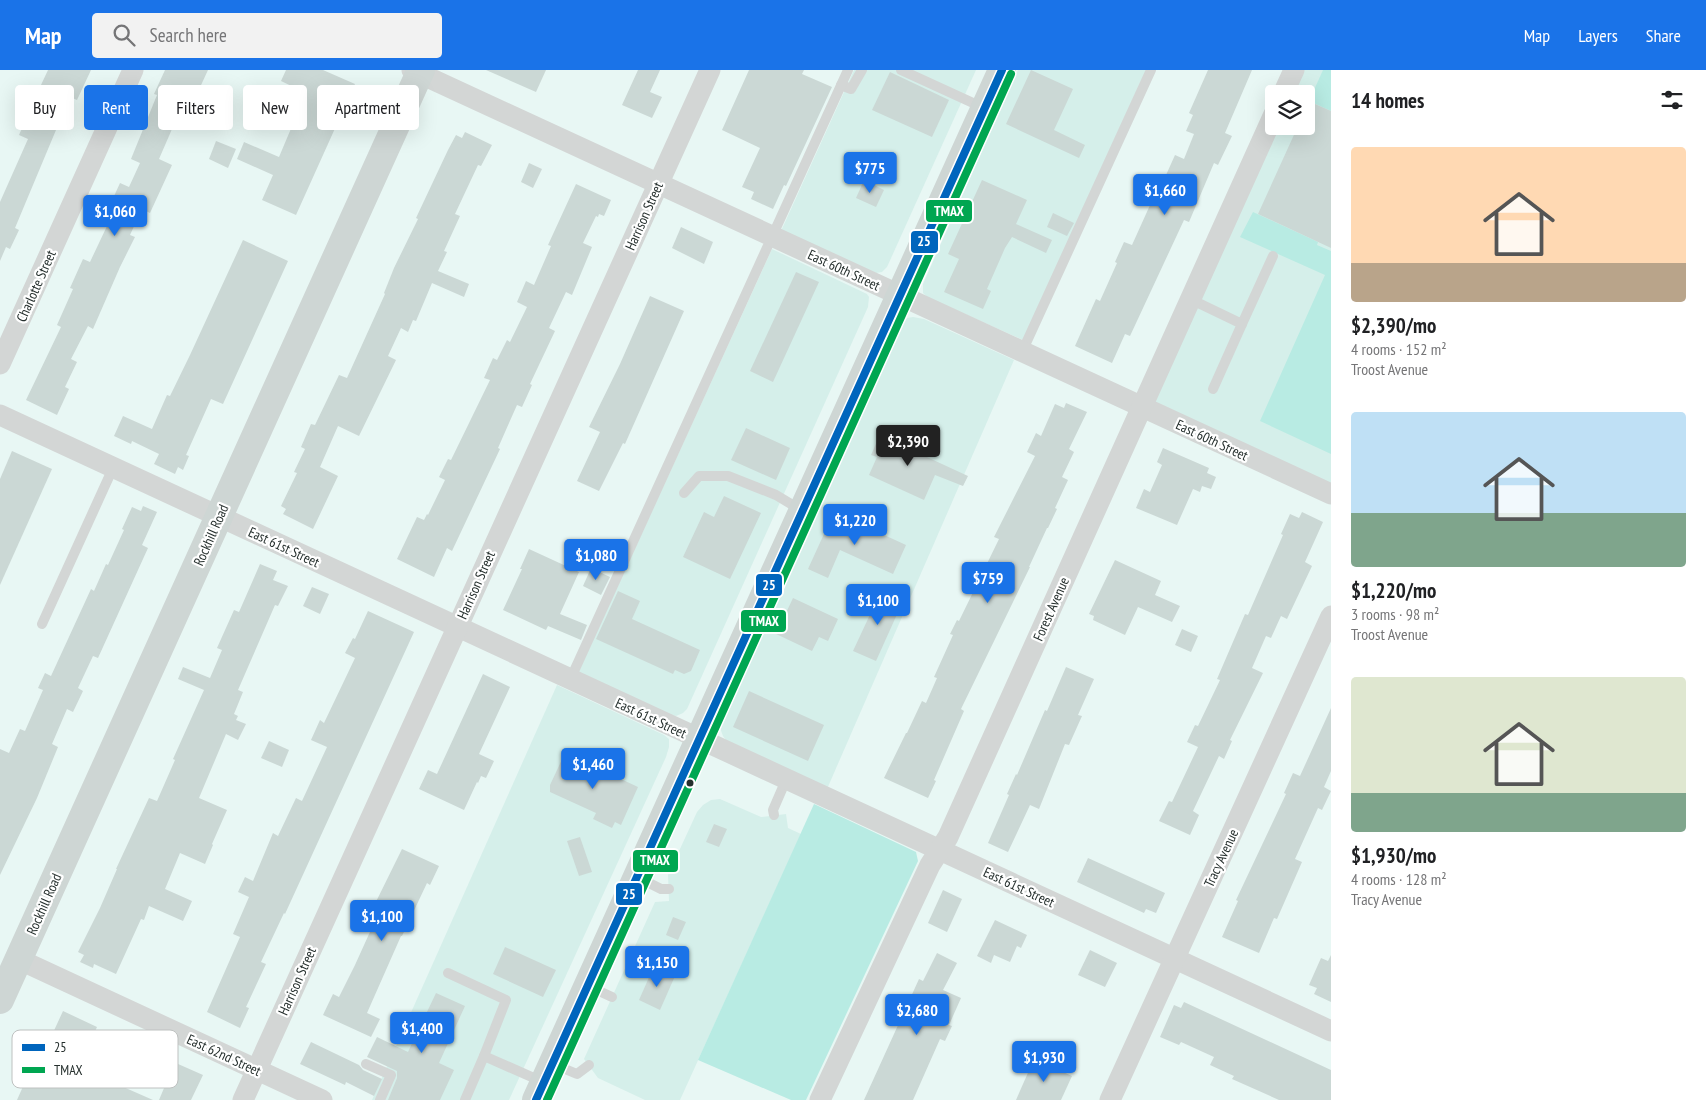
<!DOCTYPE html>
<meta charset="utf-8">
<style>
body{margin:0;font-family:"PT Sans Narrow",sans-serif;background:#f2f2f2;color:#202124;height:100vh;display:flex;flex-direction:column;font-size:19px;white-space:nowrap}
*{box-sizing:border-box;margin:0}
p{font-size:16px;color:#757577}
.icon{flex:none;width:28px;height:28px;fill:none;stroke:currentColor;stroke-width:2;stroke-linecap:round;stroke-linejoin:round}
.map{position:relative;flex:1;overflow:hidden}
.panel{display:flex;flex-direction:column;background:#fff;width:375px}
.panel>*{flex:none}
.hud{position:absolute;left:15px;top:15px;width:475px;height:45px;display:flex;gap:10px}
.fabs{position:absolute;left:1265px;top:15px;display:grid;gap:10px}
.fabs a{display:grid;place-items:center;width:50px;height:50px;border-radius:5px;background:#fff;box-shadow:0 5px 20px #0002;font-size:25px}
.price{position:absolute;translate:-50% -42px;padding:0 11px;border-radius:5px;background:#1a73e8;color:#fff;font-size:16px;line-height:32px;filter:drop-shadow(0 1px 2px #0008)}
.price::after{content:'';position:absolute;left:50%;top:30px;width:15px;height:11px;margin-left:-8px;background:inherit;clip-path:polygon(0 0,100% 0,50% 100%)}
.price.current{background:#222;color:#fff}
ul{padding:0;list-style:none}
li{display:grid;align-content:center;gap:10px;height:265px;padding:0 20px}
li span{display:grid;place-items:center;height:155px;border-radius:5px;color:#555}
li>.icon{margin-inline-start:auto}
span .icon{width:90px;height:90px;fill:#fffc;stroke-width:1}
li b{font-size:21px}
h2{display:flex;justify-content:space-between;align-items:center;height:60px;padding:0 20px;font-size:21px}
.chip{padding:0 18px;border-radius:5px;background:#fff;box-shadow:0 5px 20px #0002;font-size:18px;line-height:45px}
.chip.current{background:#1a73e8;color:#fff}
header{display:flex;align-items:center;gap:30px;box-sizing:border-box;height:70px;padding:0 25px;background:#1a73e8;color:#fff}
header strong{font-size:24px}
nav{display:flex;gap:28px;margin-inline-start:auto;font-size:18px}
.search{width:350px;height:45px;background:#f2f2f2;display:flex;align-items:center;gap:12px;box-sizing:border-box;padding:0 18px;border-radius:5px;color:#757577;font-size:19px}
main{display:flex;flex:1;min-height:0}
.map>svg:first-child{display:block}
</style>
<header>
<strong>Map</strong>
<div class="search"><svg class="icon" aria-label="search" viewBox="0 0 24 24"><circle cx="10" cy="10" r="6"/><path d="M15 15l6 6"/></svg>Search here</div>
<nav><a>Map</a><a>Layers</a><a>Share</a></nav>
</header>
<main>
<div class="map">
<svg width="1331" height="1030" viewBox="0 0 1331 1030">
<rect width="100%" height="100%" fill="#e8f7f4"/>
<g fill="#d5efea">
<polygon points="854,0 976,0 887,197 882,202 876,203 781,161"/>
<polygon points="1018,0 1146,0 1023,270 927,227 923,223 923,214"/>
<polygon points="1303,0 1331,0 1331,414 1153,331 1278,56 1306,56 1306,24 1292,24"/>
<polygon points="772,179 867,224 869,227 868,237 687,639 683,643 676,646 669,645 578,603"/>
<polygon points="913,247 924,249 1014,290 827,719 728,673 723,666 720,658 902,254 907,248"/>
<polygon points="557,615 664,665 669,669 669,677 666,687 509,1030 372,1030"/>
<polygon points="720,729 761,747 786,744 788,758 801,764 680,1030 645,1030 598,1008 584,989 655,832 669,831 668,805 697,742 703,735 711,730"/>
</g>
<g fill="#b8ebe3">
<polygon points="1323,0 1331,0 1331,41 1309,31"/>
<polygon points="1253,142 1318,172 1317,175 1331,181 1331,384 1260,351 1325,205 1240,167"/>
<polygon points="814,734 916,782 918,791 806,1030 791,1030 698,990"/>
</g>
<g fill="#cbd8d5">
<polygon points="48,0 91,0 77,30 41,15"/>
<polygon points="165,0 208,0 190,39 182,36 159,89 172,95 150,143 142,139 130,165 135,167 120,197 93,259 88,256 71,289 77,292 65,317 69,319 57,345 26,330 61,257 57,255 73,219 70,218 83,189 90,192 116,137 110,135 120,113 129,117 140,93 131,89 157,25 154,24"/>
<polygon points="286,0 323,0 355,14 296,145 262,130 273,105 237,89 244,72 279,87 306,23 281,11"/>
<polygon points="486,0 546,0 536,22"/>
<polygon points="638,0 660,0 650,22 662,27 652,48 622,35"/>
<polygon points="749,0 804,0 802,4 832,17 786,116 784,115 773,139 751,129 754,122 742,117 760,78 722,60"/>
<polygon points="1031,0 1073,19 1054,60 1085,75 1079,88 1006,54"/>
<polygon points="1208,0 1252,0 1225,63 1232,66 1218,95 1214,93 1189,152 1184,150 1130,266 1125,264 1112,293 1075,276 1096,229 1100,231 1117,193 1115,192 1124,172 1132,175 1160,113 1162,114 1175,85 1184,89 1194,64 1186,61 1193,45 1189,43"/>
<polygon points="890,2 949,30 932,67 872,40"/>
<polygon points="1306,30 1331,41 1331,178 1258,144 1298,56 1306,56"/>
<polygon points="27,47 56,60 15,158 19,160 10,179 6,177 0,191 0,132 28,69 19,65"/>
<polygon points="465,62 492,75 481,96 478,95 455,144 460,146 444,181 447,182 438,201 469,214 464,227 432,213 416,251 413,250 408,262 401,258 388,286 396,290 359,366 338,356 320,397 338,406 313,459 283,444 286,439 281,436 297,403 294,402 305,379 301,377 311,354 315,355 339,305 347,308 385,224 384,223 394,198 418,149 416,148 448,80 456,65 462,68"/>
<polygon points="216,71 236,79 228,98 209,89"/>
<polygon points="529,93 542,99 533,118 521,112"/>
<polygon points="864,110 884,120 876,137 856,128"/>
<polygon points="982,110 1027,130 1016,154 1052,170 1046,183 1012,167 1005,178 987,219 991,221 983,239 944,222 959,189 948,184"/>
<polygon points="576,114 611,130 604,146 599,144 598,147 596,146 583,173 592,177 572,225 566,222 549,258 555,261 530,314 532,315 522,337 517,335 498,378 500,379 452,481 447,478 434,507 397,489 417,447 424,450 427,444 428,445 445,410 439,407 448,389 451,390 490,310 484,308 493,288 497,290 507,270 510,272 527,237 517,232 526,211 534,215 551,176 548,175"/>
<polygon points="1053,143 1074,153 1067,166 1047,157"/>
<polygon points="681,157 713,172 704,194 672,178"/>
<polygon points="243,170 288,191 223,334 211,329 186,385 189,386 183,400 178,397 175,404 154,394 159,384 132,371 131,374 114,366 123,346 152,359 167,325 170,326 190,285"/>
<polygon points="796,202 819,212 773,312 750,301"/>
<polygon points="650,226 684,241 625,374 623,373 599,421 577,411 600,362 589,357 620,294"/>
<polygon points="1066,333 1087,342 1069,379 1074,382 1062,407 1068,410 1055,438 1057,439 1048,458 1047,458 1029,497 1030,497 961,639 964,641 934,710 936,711 928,728 884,708 906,663 907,663 922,631 926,633 937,608 934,607 953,565 950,564 957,550 959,551 999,469 994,467 1035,386 1027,382 1036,363 1041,366 1055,334 1064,338"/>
<polygon points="746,358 790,378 776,410 731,390"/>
<polygon points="882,360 905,371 903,376 968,406 963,416 935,405 924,430 869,405 877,387 871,385"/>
<polygon points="1163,378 1209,398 1207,403 1216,407 1211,419 1202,416 1200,422 1193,419 1177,455 1136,438 1144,419 1150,422 1162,395 1157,392"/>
<polygon points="12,381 52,399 0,515 0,409"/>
<polygon points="724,426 761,443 730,509 683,487 704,442 714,447"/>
<polygon points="143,436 157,442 142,475 148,478 98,588 93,586 78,618 83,621 73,642 67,639 52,674 58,677 37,728 0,805 0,679 9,683 20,659 25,661 43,620 38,618 45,603 51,606 91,519 94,521 106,494 108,495 124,460 122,459 132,437 141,441"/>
<polygon points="834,442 906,475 893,504 840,480 828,508 808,499"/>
<polygon points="1302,442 1323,452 1305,492 1312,496 1287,549 1281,546 1271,568 1266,566 1252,598 1263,603 1230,670 1232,671 1224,689 1219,686 1193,741 1199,745 1190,765 1159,751 1169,731 1172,732 1198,677 1187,672 1195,655 1198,656 1220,610 1217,609 1245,544 1248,545 1283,465 1281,464 1290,444 1299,448"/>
<polygon points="529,479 579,502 560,544 587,555 581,570 548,556 546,560 503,540 522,499 520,499"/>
<polygon points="1115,490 1161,511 1155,525 1180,536 1172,552 1138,537 1125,565 1093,550 1094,546 1089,544"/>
<polygon points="260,494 277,501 273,510 288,516 278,536 275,535 238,620 243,622 234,644 238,646 236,650 246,654 238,670 226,664 199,728 227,740 212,774 213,775 205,794 180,783 165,819 192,831 183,851 149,836 144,850 141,849 116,904 94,894 93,898 80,892 84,885 78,882 100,838 117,799 116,799 149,728 157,731 175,690 173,689 204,620 178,609 183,597 210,608 222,580 217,578 234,540 239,542"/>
<polygon points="591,498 610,507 601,525 583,516"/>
<polygon points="312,517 329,524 320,544 303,536"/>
<polygon points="618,521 640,531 632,549 700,580 691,601 684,604 675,600 673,604 596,569"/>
<polygon points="881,521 903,531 876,591 853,581"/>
<polygon points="793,528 838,549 828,571 819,567 812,581 776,564"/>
<polygon points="368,541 414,562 285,844 284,843 261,892 266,894 246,937 249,938 240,958 207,942 240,867 233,864 249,827 238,822 245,807 253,811 273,763 278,766 296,728 302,731 327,677 311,670 320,650 324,653 355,588 345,583 353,568 355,569"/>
<polygon points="1182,559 1198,566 1191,582 1175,575"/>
<polygon points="1066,597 1094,609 1078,645 1082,646 1069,675 1065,674 1039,739 1030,735 1008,782 988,773 1009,725 1007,724 1016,704 1017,705 1045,640 1047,641"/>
<polygon points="483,604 510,617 479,684 494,691 486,708 481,706 478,713 477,712 464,740 419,719 428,700 437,704"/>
<polygon points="749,621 824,655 808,691 733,657"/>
<polygon points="1331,638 1331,701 1324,717 1331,721 1322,740 1318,738 1295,789 1302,792 1277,849 1274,848 1259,883 1222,867 1238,831 1236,830 1286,724 1284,723 1293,703 1300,706"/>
<polygon points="269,671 289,680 282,697 261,688"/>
<polygon points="565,683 638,717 621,755 615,752 612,758 593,749 596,743 550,722 550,715"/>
<polygon points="714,754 727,759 719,777 706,772"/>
<polygon points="580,767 592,802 579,806 567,771"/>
<polygon points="402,779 439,796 430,815 427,813 402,866 401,866 367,943 380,949 371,967 323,945 333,924 339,927 355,895 374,853 367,850"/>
<polygon points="1088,788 1165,823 1156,843 1146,839 1144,843 1077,812"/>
<polygon points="943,820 962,829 947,862 928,853"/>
<polygon points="673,847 686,852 678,870 666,865"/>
<polygon points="995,850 1027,865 1021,878 1017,876 1010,892 994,885 991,893 977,886"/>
<polygon points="505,877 556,900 543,927 493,904"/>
<polygon points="1090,880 1117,893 1105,917 1078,905"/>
<polygon points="937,883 957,893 943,920 961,928 949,955 952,956 945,971 940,969 913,1030 864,1030 919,909 923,911"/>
<polygon points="1331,885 1331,932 1314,924 1317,918 1309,915 1321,888 1328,891"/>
<polygon points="654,896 675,906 660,940 639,930"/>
<polygon points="436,923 465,936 439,993 454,1000 440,1030 388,1030 397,1008 397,1001 367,987 377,967 408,982"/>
<polygon points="1184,932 1331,1000 1331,1030 1279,1030 1232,1009 1234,1006 1210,995 1214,987 1181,972 1179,975 1160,967 1174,935 1181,938"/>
<polygon points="63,941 97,957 92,968 124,981 112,1012 153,1030 17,1030 41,976 46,978"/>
<polygon points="311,972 359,995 363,1000 382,1009 374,1026 346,1012 345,1015 300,994"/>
<polygon points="1034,989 1072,1006 1061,1030 1016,1030"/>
<polygon points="169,990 203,1005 191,1030 159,1030 167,1011 161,1008"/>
</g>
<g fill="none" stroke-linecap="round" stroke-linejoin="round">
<g stroke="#d3d6d5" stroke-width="10">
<polyline points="901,0 984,38"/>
<polyline points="841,15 851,19 862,0"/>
<polyline points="1190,229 1242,254 1273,186"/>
<polyline points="1022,282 1151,0"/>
<polyline points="1213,319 1242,254"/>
<polyline points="684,423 699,406 728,406 776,425 801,440"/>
<polyline points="42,554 113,398"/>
<polyline points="570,610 848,0"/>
<polyline points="774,745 773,740 786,710"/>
<polyline points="637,807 661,819 669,819"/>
<polyline points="448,903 506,930 484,986"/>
<polyline points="588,916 612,927"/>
<polyline points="366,994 391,1005 380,1030"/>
<polyline points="553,994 577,1004 589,995"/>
<polyline points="465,1030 484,986 543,1012"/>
</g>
<g stroke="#d3d6d5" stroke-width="21">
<polyline points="412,0 1331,424"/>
<polyline points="1283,24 1294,0"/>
<polyline points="0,294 133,0"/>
<polyline points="0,345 1331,961"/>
<polyline points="18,889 322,1030"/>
<polyline points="243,1030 710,0"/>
<polyline points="820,1030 930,795 948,767 1274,44"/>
<polyline points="1110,1030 1331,546"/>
</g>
<g stroke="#ced6d4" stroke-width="28">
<polyline points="0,930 421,0"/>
<polyline points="536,1030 1002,0"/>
</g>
<defs>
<polyline id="bus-1" points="536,1030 1002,0"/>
<polyline id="bus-2" points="547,1030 1011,4"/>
</defs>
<use href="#bus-1" stroke="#fff" stroke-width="11"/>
<use href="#bus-2" stroke="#fff" stroke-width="11"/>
<use href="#bus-1" stroke="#0065bd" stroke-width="8"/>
<use href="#bus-2" stroke="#00a651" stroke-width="8"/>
</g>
<circle fill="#252f2d" stroke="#fff" stroke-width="2" cx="690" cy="713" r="4.5"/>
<g text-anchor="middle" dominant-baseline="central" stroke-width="4.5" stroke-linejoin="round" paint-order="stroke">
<g font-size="14" fill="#252f2d" stroke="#fff">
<text transform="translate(644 146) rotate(-66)">Harrison Street</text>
<text transform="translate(844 200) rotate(25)">East 60th Street</text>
<text transform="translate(36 216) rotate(-66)">Charlotte Street</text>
<text transform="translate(1212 370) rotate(25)">East 60th Street</text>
<text transform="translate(211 465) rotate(-66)">Rockhill Road</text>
<text transform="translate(284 477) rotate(25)">East 61st Street</text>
<text transform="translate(476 515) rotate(-66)">Harrison Street</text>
<text transform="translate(1051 539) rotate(-66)">Forest Avenue</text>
<text transform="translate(651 648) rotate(25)">East 61st Street</text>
<text transform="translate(1221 788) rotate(-65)">Tracy Avenue</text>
<text transform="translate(1019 817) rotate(25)">East 61st Street</text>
<text transform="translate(44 834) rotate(-66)">Rockhill Road</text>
<text transform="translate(297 911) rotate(-66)">Harrison Street</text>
<text transform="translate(224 985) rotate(25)">East 62nd Street</text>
</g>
</g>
<rect x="12" y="960" width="166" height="58" rx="8" fill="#fff" stroke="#bec1c0" stroke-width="1"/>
<rect x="22" y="974" width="23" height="7" fill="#0065bd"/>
<rect x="22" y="997" width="23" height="6" fill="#00a651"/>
<g font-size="14" fill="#252f2d">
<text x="54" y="982">25</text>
<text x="54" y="1005">TMAX</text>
</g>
<g stroke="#fff" stroke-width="2">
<rect x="925" y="129" width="48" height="24" rx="5" fill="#00a651"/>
<rect x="910" y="160" width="29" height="24" rx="5" fill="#0065bd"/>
<rect x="755" y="503" width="28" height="24" rx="5" fill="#0065bd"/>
<rect x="740" y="539" width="47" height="24" rx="5" fill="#00a651"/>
<rect x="632" y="779" width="47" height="24" rx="5" fill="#00a651"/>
<rect x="615" y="812" width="28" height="24" rx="5" fill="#0065bd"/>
</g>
<g font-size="14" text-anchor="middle" font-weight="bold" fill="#fff">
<text x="949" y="146">TMAX</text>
<text x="924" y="176">25</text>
<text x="769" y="520">25</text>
<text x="764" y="556">TMAX</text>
<text x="655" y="795">TMAX</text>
<text x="629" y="829">25</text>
</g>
</svg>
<div class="fabs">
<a><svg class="icon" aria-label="layers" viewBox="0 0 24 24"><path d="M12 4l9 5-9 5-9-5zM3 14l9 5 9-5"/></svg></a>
</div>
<b class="price" style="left:870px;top:124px">$775</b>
<b class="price" style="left:1165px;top:146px">$1,660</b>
<b class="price" style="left:115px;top:167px">$1,060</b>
<b class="price current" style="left:908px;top:397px">$2,390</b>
<b class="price" style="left:855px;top:476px">$1,220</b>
<b class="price" style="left:596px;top:511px">$1,080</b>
<b class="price" style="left:988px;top:534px">$759</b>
<b class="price" style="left:878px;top:556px">$1,100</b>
<b class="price" style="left:593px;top:720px">$1,460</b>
<b class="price" style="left:382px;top:872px">$1,100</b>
<b class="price" style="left:657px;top:918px">$1,150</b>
<b class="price" style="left:917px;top:966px">$2,680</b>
<b class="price" style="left:422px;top:984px">$1,400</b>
<b class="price" style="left:1044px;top:1013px">$1,930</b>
<div class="hud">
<a class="chip">Buy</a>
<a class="chip current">Rent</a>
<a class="chip">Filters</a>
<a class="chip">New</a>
<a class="chip">Apartment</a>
</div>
</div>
<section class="panel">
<h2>14 homes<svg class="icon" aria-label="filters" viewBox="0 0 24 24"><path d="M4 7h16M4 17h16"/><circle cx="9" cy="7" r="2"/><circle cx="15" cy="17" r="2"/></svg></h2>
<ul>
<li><span style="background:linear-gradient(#ffd9b3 75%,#b9a48a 0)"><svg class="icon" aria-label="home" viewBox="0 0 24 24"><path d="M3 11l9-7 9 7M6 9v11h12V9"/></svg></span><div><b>$2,390/mo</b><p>4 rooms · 152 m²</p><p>Troost Avenue</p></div></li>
<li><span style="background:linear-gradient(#bfe0f5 65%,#7fa58c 0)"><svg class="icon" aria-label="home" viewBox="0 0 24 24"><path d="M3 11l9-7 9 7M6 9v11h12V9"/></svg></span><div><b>$1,220/mo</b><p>3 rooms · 98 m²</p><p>Troost Avenue</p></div></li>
<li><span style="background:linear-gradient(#dfe7d0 75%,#7fa58c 0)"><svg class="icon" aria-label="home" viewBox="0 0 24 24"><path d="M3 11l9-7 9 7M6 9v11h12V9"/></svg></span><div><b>$1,930/mo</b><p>4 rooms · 128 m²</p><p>Tracy Avenue</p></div></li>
</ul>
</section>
</main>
